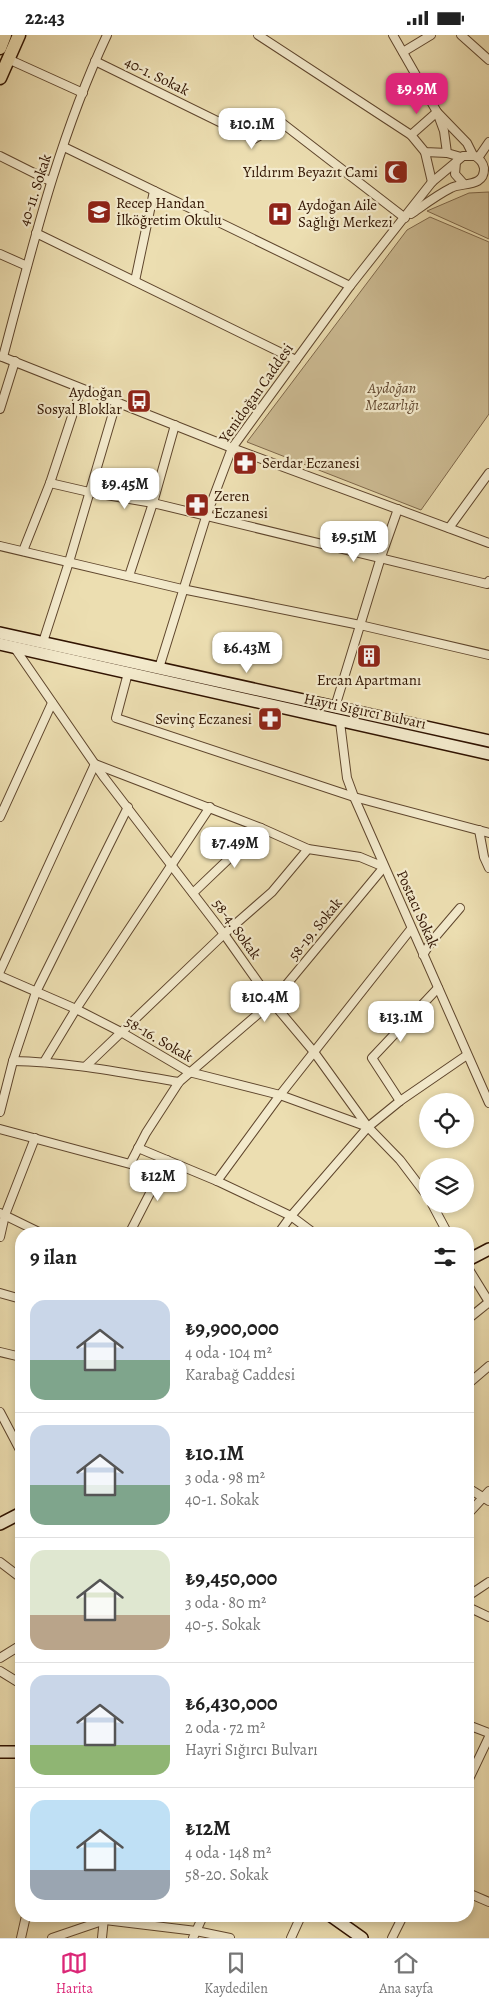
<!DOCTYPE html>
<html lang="tr">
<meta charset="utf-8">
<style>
body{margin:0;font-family:Alegreya,serif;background:#f6f6f6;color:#222;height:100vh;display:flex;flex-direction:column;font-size:19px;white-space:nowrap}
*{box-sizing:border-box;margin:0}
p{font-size:16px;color:#767676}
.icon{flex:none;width:28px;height:28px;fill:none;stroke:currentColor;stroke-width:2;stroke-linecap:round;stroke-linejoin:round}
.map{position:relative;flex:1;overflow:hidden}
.panel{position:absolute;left:15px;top:1192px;width:459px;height:695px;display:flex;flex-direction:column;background:#fff;border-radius:20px;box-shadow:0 2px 8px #0003}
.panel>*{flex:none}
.fabs{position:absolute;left:419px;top:1058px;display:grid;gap:10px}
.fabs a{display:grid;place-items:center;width:55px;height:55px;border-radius:50%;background:#fff;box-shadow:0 2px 8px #0003;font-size:25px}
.price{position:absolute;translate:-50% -42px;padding:0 11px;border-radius:10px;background:#fff;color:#222;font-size:16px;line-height:32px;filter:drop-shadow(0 1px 2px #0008)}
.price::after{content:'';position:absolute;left:50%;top:30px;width:15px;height:11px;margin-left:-8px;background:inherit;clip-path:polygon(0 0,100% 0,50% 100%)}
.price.on{background:#db2777;color:#fff}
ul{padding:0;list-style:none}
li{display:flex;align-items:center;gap:15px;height:125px;padding:0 15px}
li+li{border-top:1px solid #e0e0e0}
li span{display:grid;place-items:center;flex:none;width:140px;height:100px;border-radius:15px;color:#555}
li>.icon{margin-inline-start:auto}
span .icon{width:60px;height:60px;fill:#fffc;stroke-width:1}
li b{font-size:21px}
h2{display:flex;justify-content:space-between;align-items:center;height:60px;padding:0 15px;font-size:21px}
.status{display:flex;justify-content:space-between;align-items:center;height:35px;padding:0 25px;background:#fff;direction:ltr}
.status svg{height:14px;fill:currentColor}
.tab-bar{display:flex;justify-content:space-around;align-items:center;height:70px;border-top:1px solid #e0e0e0;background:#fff;font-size:14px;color:#767676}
.tab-bar a{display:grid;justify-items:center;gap:2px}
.tab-bar .on{color:#db2777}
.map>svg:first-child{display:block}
</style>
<div class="status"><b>22:43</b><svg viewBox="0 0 49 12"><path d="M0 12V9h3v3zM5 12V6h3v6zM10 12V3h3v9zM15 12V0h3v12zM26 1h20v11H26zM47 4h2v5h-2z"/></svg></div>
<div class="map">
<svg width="489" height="1903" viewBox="0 0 489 1903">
<rect width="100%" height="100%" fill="#ecdeb1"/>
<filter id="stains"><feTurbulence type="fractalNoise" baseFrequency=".004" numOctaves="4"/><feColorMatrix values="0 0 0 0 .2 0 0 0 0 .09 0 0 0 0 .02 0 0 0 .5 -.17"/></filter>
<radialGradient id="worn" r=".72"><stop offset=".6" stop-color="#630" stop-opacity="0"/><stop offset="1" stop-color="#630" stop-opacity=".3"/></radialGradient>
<g fill="#ccbb93" stroke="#7e674a">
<polygon points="489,157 489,204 427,176 469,158"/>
<polygon points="430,182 489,207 489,379 421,475 247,407 407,195"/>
</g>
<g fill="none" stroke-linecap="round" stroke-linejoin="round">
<defs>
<g id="street">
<polyline points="258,0 411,100 425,117 447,118"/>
<polyline points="393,0 437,77 444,96 447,118 461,122"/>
<polyline points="461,0 489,25"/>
<polyline points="403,17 431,0"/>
<polyline points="8,24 83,58"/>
<polyline points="95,26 254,104 282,88 405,183"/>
<polyline points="411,100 437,77 467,108 473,120"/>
<polyline points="64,112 350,251"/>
<polyline points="425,117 432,147"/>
<polyline points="0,121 50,146"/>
<polyline points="478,123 489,107"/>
<path d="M411,179c13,-9 26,-19 40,-26 10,-6 34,0 33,-20 -1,-5 -4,-9 -9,-12h-12l-7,6 -1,12 8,9"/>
<polyline points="36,198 296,325"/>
<polyline points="0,219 27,231"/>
<polyline points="135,246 154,156"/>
<polyline points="0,321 232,413 489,508"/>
<path d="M3,322c29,-109 56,-220 104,-322"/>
<polyline points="0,374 15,326"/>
<polyline points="50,448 89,457 153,468 487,549 489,546"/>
<polyline points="449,493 489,438"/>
<polyline points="0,511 182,554 360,590 489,620"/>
<polyline points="23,516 50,448 81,354"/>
<polyline points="129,541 153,468 175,390"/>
<polyline points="43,607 69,527 116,368"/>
<polyline points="14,612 103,741 224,899 272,967 314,1017 368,1092 400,1125 428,1162"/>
<polyline points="159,633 206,482 232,413 350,251 432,147 456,127"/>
<polyline points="128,638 116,683 354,762 489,798"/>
<polyline points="335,672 381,522 398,474"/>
<polyline points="340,687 347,743 354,762 489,1068"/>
<polyline points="0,782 52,668"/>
<polyline points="479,795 484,822 489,833"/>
<polyline points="193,858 261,793"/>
<polyline points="423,920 431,907 460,873"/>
<polyline points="0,936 95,729 261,793 308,814 360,822 384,832 272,967 179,1047 146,1098 130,1129 0,1094"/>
<polyline points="0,941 76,974 121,997 189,1037 280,1060 368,1092"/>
<path d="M13,1026c56,1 110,12 166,21"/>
<polyline points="44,1027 76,974 210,772"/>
<polyline points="86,1031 224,899 272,857 308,814"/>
<polyline points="400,1066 372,1023 438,953"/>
<polyline points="0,1077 13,1026 36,957 128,772"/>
<polyline points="138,1113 217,1146 291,1181 315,1199"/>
<polyline points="217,1146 280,1060 411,894"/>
<polyline points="432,1169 448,1199"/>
<polyline points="0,1178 43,1199"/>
<polyline points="129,1199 167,1125"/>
<polyline points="278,1199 291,1181 368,1092 400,1066 467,1020"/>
<polyline points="0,1202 5,1180 35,1103"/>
<polyline points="468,1233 489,1267"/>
<polyline points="0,1258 21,1264"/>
<polyline points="468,1284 489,1267"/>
<polyline points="0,1317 21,1322"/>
<polyline points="468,1349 489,1331"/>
<polyline points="0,1377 21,1417"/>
<polyline points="468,1453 489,1466"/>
<polyline points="468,1479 489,1456"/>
<polyline points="0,1527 21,1543"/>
<polyline points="468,1561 489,1547"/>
<polyline points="468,1572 489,1582"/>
<polyline points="0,1623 21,1610"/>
<polyline points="0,1636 21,1649"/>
<polyline points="468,1690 489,1698"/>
<polyline points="468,1746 489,1702"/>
<polyline points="468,1858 489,1867"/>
<polyline points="21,1903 26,1881"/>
<polyline points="52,1903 105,1885 196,1896 230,1903"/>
<polyline points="102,1903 104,1883"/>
<polyline points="193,1903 203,1881"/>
<polyline points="291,1903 301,1881"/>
<polyline points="392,1903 403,1881"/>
</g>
<g id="secondary">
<polyline points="0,598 489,706"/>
<polyline points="0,609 489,719"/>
<polyline points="468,1225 489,1214"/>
<polyline points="0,1489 21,1478"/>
<polyline points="0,1717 21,1717"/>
<polyline points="331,1881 362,1903"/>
</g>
<g id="primary">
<polyline points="0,13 5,0"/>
<polyline points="0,43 19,0"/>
</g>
</defs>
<use href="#street" stroke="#5f462d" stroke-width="10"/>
<use href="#secondary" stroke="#301301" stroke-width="14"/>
<use href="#primary" stroke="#301301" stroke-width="15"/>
<use href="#street" stroke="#f3eacc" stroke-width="8"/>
<use href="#secondary" stroke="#f3eacc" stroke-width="11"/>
<use href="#primary" stroke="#ecdeb1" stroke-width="12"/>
</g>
<defs>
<symbol id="mosque-square" viewBox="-11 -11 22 22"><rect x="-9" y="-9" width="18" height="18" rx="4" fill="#8f2418" stroke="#f3eacc"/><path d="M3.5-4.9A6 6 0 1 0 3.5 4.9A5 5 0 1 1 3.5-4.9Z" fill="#fff"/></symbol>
<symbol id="school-square" viewBox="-11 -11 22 22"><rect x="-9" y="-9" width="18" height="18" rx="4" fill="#8f2418" stroke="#f3eacc"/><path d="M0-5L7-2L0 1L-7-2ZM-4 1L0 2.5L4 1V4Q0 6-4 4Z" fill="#fff"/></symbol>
<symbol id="hospital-square" viewBox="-11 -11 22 22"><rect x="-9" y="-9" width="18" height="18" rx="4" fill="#8f2418" stroke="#f3eacc"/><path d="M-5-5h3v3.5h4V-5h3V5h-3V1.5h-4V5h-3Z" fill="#fff"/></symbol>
<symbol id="bus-square" viewBox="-11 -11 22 22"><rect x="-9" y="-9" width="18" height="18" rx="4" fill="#8f2418" stroke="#f3eacc"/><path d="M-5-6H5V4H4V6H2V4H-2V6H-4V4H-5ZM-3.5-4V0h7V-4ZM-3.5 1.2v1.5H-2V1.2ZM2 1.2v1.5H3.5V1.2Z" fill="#fff"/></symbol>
<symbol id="pharmacy-square" viewBox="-11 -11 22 22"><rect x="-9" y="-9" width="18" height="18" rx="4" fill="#8f2418" stroke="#f3eacc"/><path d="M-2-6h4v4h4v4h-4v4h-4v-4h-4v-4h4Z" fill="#fff"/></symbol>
<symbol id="building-square" viewBox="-11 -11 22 22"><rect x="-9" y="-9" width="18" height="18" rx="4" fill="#8f2418" stroke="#f3eacc"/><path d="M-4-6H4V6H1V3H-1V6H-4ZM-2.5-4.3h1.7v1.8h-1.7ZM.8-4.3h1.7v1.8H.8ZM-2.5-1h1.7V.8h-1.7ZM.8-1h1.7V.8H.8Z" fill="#fff"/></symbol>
</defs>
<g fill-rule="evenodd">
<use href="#mosque-square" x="382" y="123" width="28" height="28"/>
<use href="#school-square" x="85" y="163" width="28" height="28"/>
<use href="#hospital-square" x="266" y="165" width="28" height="28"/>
<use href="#bus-square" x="125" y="352" width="28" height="28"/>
<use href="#pharmacy-square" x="231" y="414" width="28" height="28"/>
<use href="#pharmacy-square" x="183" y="456" width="28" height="28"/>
<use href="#building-square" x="355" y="607" width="28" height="28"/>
<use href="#pharmacy-square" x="256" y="670" width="28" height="28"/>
</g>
<g text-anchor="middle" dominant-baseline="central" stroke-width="4.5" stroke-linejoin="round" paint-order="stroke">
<g font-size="15" fill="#301301" stroke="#f3eacc">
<text transform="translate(157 41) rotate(26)">40-1. Sokak</text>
<text transform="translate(35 155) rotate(-72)">40-11. Sokak</text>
<text transform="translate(256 358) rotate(-55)">Yenidoğan Caddesi</text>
<text transform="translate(365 676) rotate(12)">Hayri Sığırcı Bulvarı</text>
<text transform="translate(418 874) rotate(66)">Postacı Sokak</text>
<text transform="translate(237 894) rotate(54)">58-4. Sokak</text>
<text transform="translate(315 894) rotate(-51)">58-19. Sokak</text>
<text transform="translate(159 1004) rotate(30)">58-16. Sokak</text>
</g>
<g font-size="15" fill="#301301" stroke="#f3eacc" text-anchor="start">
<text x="378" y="137" text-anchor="end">Yıldırım Beyazıt Cami</text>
<text x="116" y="168">Recep Handan<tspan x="116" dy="17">İlköğretim Okulu</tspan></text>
<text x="298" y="170">Aydoğan Aile<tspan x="298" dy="17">Sağlığı Merkezi</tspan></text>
<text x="122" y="357" text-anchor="end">Aydoğan<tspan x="122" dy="17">Sosyal Bloklar</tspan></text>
<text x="262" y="428">Serdar Eczanesi</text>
<text x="214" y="461">Zeren<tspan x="214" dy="17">Eczanesi</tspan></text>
<text x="369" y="645" text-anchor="middle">Ercan Apartmanı</text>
<text x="252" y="684" text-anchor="end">Sevinç Eczanesi</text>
</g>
<g font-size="15" font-style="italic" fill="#5f452d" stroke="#f3eacc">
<text x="392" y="353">Aydoğan<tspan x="392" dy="17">Mezarlığı</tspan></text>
</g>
</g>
<rect width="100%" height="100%" filter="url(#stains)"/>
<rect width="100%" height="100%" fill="url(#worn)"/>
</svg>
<div class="fabs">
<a><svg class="icon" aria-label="locate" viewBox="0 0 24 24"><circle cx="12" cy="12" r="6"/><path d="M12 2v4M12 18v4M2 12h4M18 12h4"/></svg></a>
<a><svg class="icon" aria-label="layers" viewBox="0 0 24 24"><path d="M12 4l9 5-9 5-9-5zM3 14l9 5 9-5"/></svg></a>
</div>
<b class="price on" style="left:417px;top:80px">₺9.9M</b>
<b class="price" style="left:252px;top:115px">₺10.1M</b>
<b class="price" style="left:125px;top:475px">₺9.45M</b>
<b class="price" style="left:354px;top:528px">₺9.51M</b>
<b class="price" style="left:247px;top:639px">₺6.43M</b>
<b class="price" style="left:235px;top:834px">₺7.49M</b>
<b class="price" style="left:265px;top:988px">₺10.4M</b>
<b class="price" style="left:401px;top:1008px">₺13.1M</b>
<b class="price" style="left:158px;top:1167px">₺12M</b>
<section class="panel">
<h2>9 ilan<svg class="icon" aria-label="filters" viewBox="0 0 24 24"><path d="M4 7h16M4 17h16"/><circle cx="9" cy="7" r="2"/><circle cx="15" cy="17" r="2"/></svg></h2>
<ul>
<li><span style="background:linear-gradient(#c9d6e8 60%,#7fa58c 0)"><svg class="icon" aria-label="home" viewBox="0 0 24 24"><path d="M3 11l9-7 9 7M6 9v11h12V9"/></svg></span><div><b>₺9,900,000</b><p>4 oda · 104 m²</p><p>Karabağ Caddesi</p></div></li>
<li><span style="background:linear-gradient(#c9d6e8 60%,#7fa58c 0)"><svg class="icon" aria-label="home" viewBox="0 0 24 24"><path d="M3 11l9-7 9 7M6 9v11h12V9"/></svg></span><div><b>₺10.1M</b><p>3 oda · 98 m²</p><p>40-1. Sokak</p></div></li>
<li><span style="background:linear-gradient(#dfe7d0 65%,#b9a48a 0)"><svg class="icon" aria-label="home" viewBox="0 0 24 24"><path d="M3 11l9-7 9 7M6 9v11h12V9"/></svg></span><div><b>₺9,450,000</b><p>3 oda · 80 m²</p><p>40-5. Sokak</p></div></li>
<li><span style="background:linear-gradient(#c9d6e8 70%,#8fb573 0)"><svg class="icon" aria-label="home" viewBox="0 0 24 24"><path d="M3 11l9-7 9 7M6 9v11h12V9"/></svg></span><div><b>₺6,430,000</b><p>2 oda · 72 m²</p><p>Hayri Sığırcı Bulvarı</p></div></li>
<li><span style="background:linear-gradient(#bfe0f5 70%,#9aa5b1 0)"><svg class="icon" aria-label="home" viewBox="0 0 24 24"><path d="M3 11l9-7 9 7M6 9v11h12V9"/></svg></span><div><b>₺12M</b><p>4 oda · 148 m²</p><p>58-20. Sokak</p></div></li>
</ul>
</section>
</div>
<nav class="tab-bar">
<a class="on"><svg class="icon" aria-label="map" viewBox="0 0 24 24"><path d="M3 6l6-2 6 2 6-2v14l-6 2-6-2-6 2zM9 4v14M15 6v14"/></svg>Harita</a>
<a><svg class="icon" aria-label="saved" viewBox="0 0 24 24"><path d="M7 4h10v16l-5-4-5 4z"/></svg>Kaydedilen</a>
<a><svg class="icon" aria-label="home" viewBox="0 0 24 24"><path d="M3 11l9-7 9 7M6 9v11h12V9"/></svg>Ana sayfa</a>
</nav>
